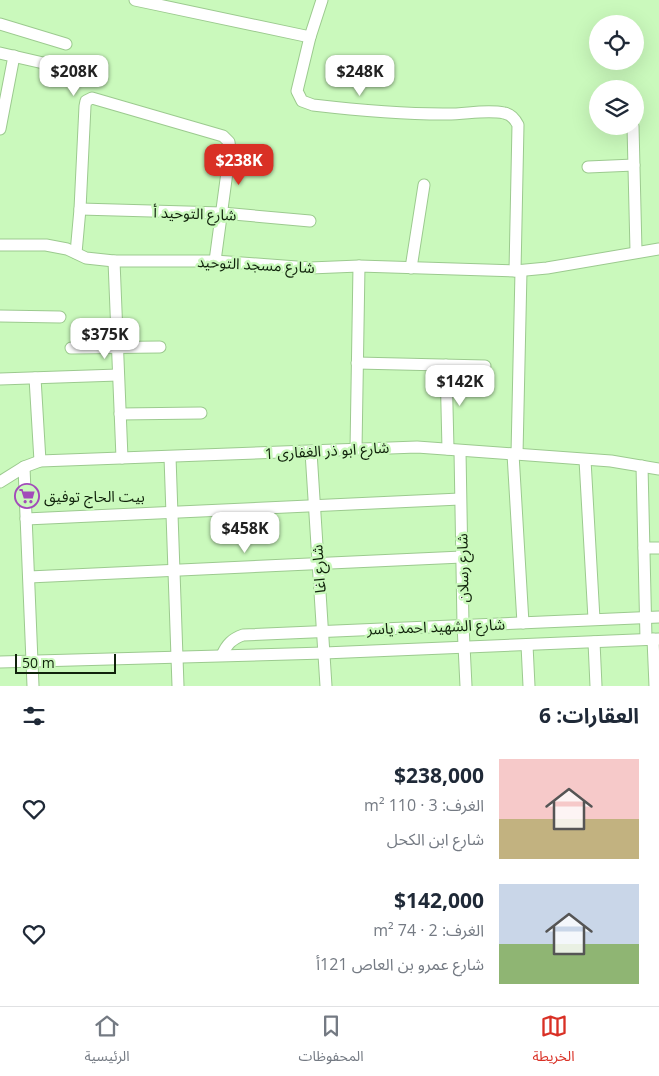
<!DOCTYPE html>
<html lang="ar">
<meta charset="utf-8">
<style>
body{margin:0;font-family:"Open Sans","Noto Sans Arabic",sans-serif;background:#f6f6f7;color:#1f2937;direction:rtl;height:100vh;display:flex;flex-direction:column;font-size:19px;white-space:nowrap}
*{box-sizing:border-box;margin:0}
p{font-size:16px;color:#747a83}
.icon{flex:none;width:28px;height:28px;fill:none;stroke:currentColor;stroke-width:2;stroke-linecap:round;stroke-linejoin:round}
.map{position:relative;height:686px;overflow:hidden;direction:ltr}
.details{display:flex;flex-direction:column;background:#fff;flex:1}
.details>*{flex:none}
.tools{position:absolute;left:589px;top:15px;display:grid;gap:10px}
.tools a{display:grid;place-items:center;width:55px;height:55px;border-radius:50%;background:#fff;box-shadow:0 5px 20px #0002;font-size:25px}
.scale{position:absolute;left:15px;bottom:12px;width:101px;box-sizing:border-box;padding-left:5px;border:2px solid #10220b;border-top:0;font-size:14px;line-height:18px;white-space:nowrap;color:#10220b;-webkit-text-stroke:4px #caf9bc;paint-order:stroke}
.price{position:absolute;translate:-50% -42px;padding:0 11px;border-radius:10px;background:#fff;color:#222;font-size:16px;line-height:32px;filter:drop-shadow(0 1px 2px #0008)}
.price::after{content:'';position:absolute;left:50%;top:30px;width:15px;height:11px;margin-left:-8px;background:inherit;clip-path:polygon(0 0,100% 0,50% 100%)}
.price.active{background:#d93025;color:#fff}
ul{padding:0;list-style:none}
li{display:flex;align-items:center;gap:15px;height:125px;padding:0 20px}
li span{display:grid;place-items:center;flex:none;width:140px;height:100px;border-radius:0px;color:#555}
li>.icon{margin-inline-start:auto}
span .icon{width:60px;height:60px;fill:#fffc;stroke-width:1}
li b{font-size:21px}
h2{display:flex;justify-content:space-between;align-items:center;height:60px;padding:0 20px;font-size:21px}
.tabs{display:flex;justify-content:space-around;align-items:center;height:70px;border-top:1px solid #e0e1e3;background:#fff;font-size:14px;color:#747a83}
.tabs a{display:grid;justify-items:center;gap:2px}
.tabs .active{color:#d93025}
.map>svg:first-child{display:block}
</style>
<div class="map">
<svg width="659" height="686" viewBox="0 0 659 686">
<rect width="100%" height="100%" fill="#caf9bc"/>
<g fill="none" stroke-linecap="round" stroke-linejoin="round">
<defs>
<g id="street">
<polyline points="135,0 310,37"/>
<path d="M322,0l-12,37 -13,54 5,10 11,4c43,5 86,9 130,9 20,1 42,-5 61,-1 7,1 11,6 14,12l-3,146"/>
<polyline points="0,24 66,44"/>
<polyline points="0,53 52,65"/>
<polyline points="633,126 636,251"/>
<polyline points="0,129 14,56"/>
<polyline points="588,167 634,165"/>
<polyline points="80,209 222,213 310,221"/>
<polyline points="0,245 46,245 67,249 86,258 114,261 215,261 310,268 359,266 515,271 547,268 659,249"/>
<polyline points="76,253 80,209 85,106 86,101 92,98 223,136 229,142 230,150 215,261"/>
<polyline points="114,261 122,458"/>
<polyline points="411,268 424,185"/>
<polyline points="0,316 60,317"/>
<polyline points="71,348 160,347"/>
<polyline points="357,363 485,366"/>
<polyline points="446,365 448,449"/>
<polyline points="35,378 40,461"/>
<polyline points="0,379 118,375"/>
<polyline points="120,414 201,413"/>
<polyline points="356,449 359,266"/>
<polyline points="460,451 463,625 466,686"/>
<polyline points="311,452 326,686"/>
<polyline points="513,454 523,623"/>
<polyline points="517,454 521,271"/>
<polyline points="170,457 178,686"/>
<polyline points="585,460 594,619"/>
<polyline points="642,466 646,639"/>
<polyline points="24,467 33,686"/>
<polyline points="0,482 24,467 40,461 417,447 611,461 659,469"/>
<polyline points="26,519 460,499"/>
<polyline points="644,548 659,548"/>
<polyline points="29,577 462,557"/>
<polyline points="653,639 655,686"/>
<polyline points="594,642 596,686"/>
<polyline points="527,645 529,686"/>
<path d="M222,655c5,-11 10,-16 21,-20l416,-18"/>
<polyline points="0,662 324,653 659,639"/>
</g>
</defs>
<use href="#street" stroke="#9cca8f" stroke-width="13"/>
<use href="#street" stroke="#fff" stroke-width="11"/>
</g>
<defs>
<symbol id="supermarket-ring" viewBox="-11 -11 22 22"><circle r="9.5" fill="#caf9bc" stroke="#a24cb9" stroke-width="1.5"/><path d="M-6-5.5h2.5l.6 2H6L4.5 2H-2.5L-4.4-4H-6ZM-1.5 3.2a1.3 1.3 0 1 0 .1 0ZM3 3.2a1.3 1.3 0 1 0 .1 0Z" fill="#a24cb9"/></symbol>
</defs>
<g fill-rule="evenodd">
<use href="#supermarket-ring" x="13" y="482" width="28" height="28"/>
</g>
<g text-anchor="middle" dominant-baseline="central" stroke-width="5" stroke-linejoin="round" paint-order="stroke">
<g font-size="15" fill="#10220b" stroke="#caf9bc">
<text transform="translate(195 213) rotate(2)">شارع التوحيد أ</text>
<text transform="translate(256 264) rotate(3)">شارع مسجد التوحيد</text>
<text transform="translate(327 450) rotate(-3)">شارع ابو ذر الغفارى 1</text>
<text transform="translate(462 568) rotate(-91)">شارع رسلان</text>
<text transform="translate(318 569) rotate(-94)">شارع اغا</text>
<text transform="translate(436 626) rotate(-2)">شارع الشهيد احمد ياسر</text>
</g>
<g font-size="15" fill="#10220b" stroke="#caf9bc" text-anchor="start">
<text x="44" y="496">بيت الحاج توفيق</text>
</g>
</g>
</svg>
<div class="tools">
<a><svg class="icon" aria-label="locate" viewBox="0 0 24 24"><circle cx="12" cy="12" r="6"/><path d="M12 2v4M12 18v4M2 12h4M18 12h4"/></svg></a>
<a><svg class="icon" aria-label="layers" viewBox="0 0 24 24"><path d="M12 4l9 5-9 5-9-5zM3 14l9 5 9-5"/></svg></a>
</div>
<div class="scale">50 m</div>
<b class="price" style="left:74px;top:97px">$208K</b>
<b class="price" style="left:360px;top:97px">$248K</b>
<b class="price active" style="left:239px;top:186px">$238K</b>
<b class="price" style="left:105px;top:360px">$375K</b>
<b class="price" style="left:460px;top:407px">$142K</b>
<b class="price" style="left:245px;top:554px">$458K</b>
</div>
<section class="details">
<h2>العقارات: 6<svg class="icon" aria-label="filters" viewBox="0 0 24 24"><path d="M4 7h16M4 17h16"/><circle cx="9" cy="7" r="2"/><circle cx="15" cy="17" r="2"/></svg></h2>
<ul>
<li><span style="background:linear-gradient(#f6c9c9 60%,#c2b280 0)"><svg class="icon" aria-label="home" viewBox="0 0 24 24"><path d="M3 11l9-7 9 7M6 9v11h12V9"/></svg></span><div><b>$238,000</b><p>الغرف: 3 · 110 m²</p><p>شارع ابن الكحل</p></div><svg class="icon" aria-label="heart" viewBox="0 0 24 24"><path d="M12 20l-8-8c-3-5 5-10 8-4 3-6 11-1 8 4z"/></svg></li>
<li><span style="background:linear-gradient(#c9d6e8 60%,#8fb573 0)"><svg class="icon" aria-label="home" viewBox="0 0 24 24"><path d="M3 11l9-7 9 7M6 9v11h12V9"/></svg></span><div><b>$142,000</b><p>الغرف: 2 · 74 m²</p><p>شارع عمرو بن العاص 121أ</p></div><svg class="icon" aria-label="heart" viewBox="0 0 24 24"><path d="M12 20l-8-8c-3-5 5-10 8-4 3-6 11-1 8 4z"/></svg></li>
</ul>
</section>
<nav class="tabs">
<a class="active"><svg class="icon" aria-label="map" viewBox="0 0 24 24"><path d="M3 6l6-2 6 2 6-2v14l-6 2-6-2-6 2zM9 4v14M15 6v14"/></svg>الخريطة</a>
<a><svg class="icon" aria-label="saved" viewBox="0 0 24 24"><path d="M7 4h10v16l-5-4-5 4z"/></svg>المحفوظات</a>
<a><svg class="icon" aria-label="home" viewBox="0 0 24 24"><path d="M3 11l9-7 9 7M6 9v11h12V9"/></svg>الرئيسية</a>
</nav>
